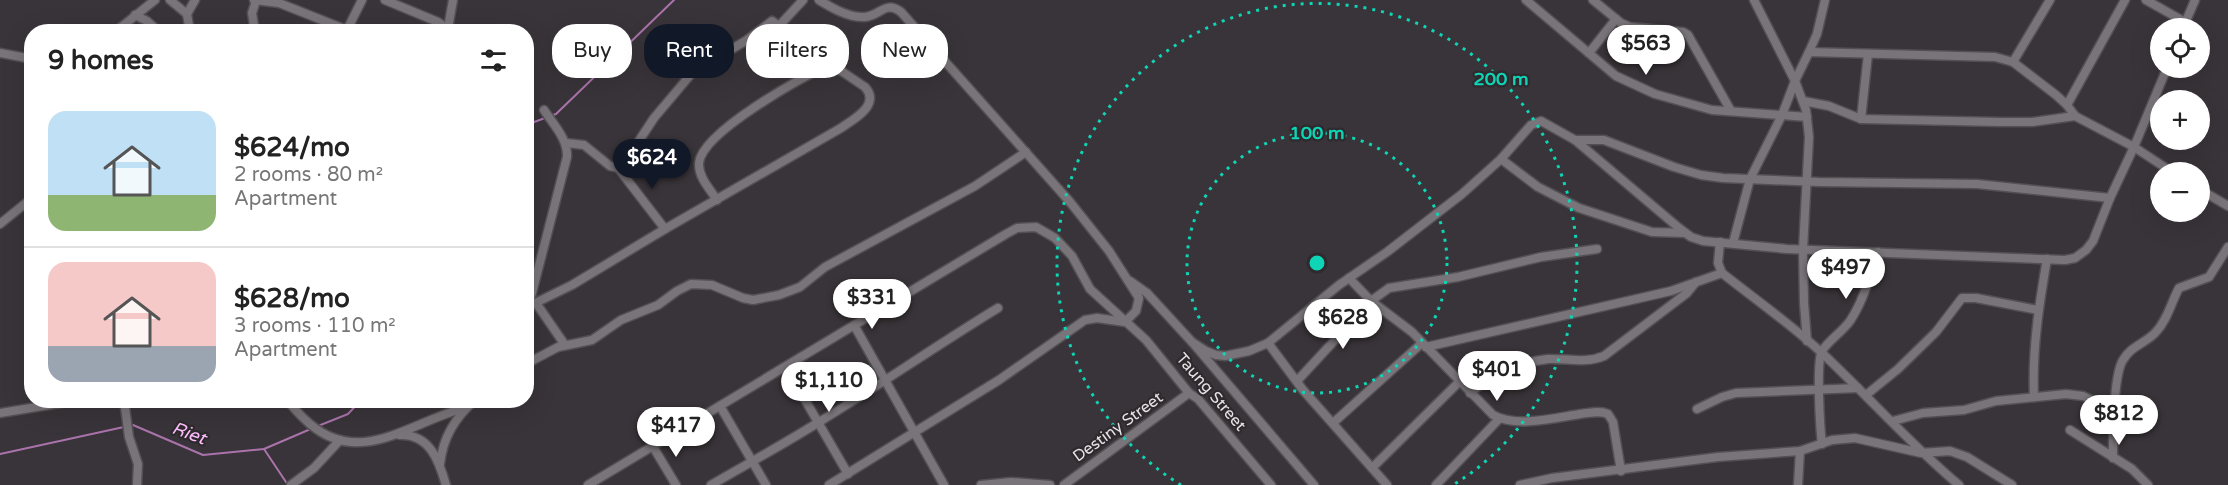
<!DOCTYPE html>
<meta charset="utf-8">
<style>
body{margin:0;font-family:"Varela Round",sans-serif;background:#f6f6f6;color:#222;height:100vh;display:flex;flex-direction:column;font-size:22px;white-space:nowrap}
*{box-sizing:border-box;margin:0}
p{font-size:20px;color:#767676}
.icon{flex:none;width:33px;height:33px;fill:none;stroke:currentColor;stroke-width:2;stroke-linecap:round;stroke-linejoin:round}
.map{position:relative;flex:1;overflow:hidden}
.side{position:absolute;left:24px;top:24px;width:510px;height:384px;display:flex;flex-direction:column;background:#fff;border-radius:24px;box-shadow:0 6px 24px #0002}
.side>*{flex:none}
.banner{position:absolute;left:552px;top:24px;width:570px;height:54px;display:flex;gap:12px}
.fabs{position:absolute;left:2150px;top:18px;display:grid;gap:12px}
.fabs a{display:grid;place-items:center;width:60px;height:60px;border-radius:50%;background:#fff;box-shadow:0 6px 24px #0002;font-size:30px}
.price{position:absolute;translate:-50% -51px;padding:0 14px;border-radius:21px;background:#fff;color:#222;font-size:20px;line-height:39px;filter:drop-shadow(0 2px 3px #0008)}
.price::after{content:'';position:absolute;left:50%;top:36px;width:18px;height:14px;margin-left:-9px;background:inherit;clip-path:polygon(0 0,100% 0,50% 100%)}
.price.current{background:#111827;color:#fff}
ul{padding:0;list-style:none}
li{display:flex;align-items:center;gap:18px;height:150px;padding:0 24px}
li+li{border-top:2px solid #e0e0e0}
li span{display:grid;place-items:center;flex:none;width:168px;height:120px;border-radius:18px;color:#555}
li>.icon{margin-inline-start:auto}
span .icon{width:72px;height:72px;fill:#fffc;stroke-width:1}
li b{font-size:26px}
h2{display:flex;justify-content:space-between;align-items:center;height:72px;padding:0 24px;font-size:26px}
.chip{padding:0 21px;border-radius:24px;background:#fff;box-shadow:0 6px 24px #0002;font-size:21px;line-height:54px}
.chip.current{background:#111827;color:#fff}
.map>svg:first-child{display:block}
</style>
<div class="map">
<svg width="2228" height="485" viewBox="0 0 2228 485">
<rect width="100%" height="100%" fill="#393439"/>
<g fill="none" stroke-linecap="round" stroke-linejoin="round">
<g stroke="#aa73ab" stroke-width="2">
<polyline points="526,125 556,114 674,0"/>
<polyline points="318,426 348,414 361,400"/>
<polyline points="264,449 288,485"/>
<polyline points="0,454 133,425 203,455 264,449 313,428"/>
</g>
<defs>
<g id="minor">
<polyline points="170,0 187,14"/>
<polyline points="254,0 279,3 347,30"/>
<polyline points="385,0 438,22 452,32"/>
<path d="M819,0c13,8 30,18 46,17 15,-1 20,-17 36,-5l169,190 39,49 30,47 -3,13 -11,11 -28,-4 -12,2 -86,60 -170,105"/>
<polyline points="1526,0 1616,76 1655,94 1712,110 1807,117"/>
<polyline points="1593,0 1621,23 1630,27 1683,32 1688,35 1731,111"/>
<polyline points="1754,0 1795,81 1806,110 1809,137 1803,249 1804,303 1807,341"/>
<polyline points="2146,0 2185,22"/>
<polyline points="135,15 147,21 159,32"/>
<polyline points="779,26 803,0"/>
<polyline points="448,28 453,0"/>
<polyline points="2183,28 2195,0"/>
<polyline points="115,32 155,0"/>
<polyline points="190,32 187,14 195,0"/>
<polyline points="255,32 252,13 256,1"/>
<polyline points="346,32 362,0"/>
<polyline points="1809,52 1817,34 1825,0"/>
<polyline points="0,53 32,59"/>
<polyline points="1589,53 1616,19"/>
<polyline points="2013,62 2050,0"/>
<polyline points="1803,101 1829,106 1861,119 2000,122 2032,122 2075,116"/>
<polyline points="2067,105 2125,0"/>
<polyline points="1861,119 1868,54"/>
<polyline points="1575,140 1604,140 1674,167 1701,175 1723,178 1819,182 1977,184 2110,198"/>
<polyline points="1501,159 1538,187 1579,208 1652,232 1685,233"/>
<polyline points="618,168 665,229"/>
<polyline points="2199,189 2228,206"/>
<path d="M717,200c-7,-11 -19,-23 -18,-37 3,-31 102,-85 131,-99"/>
<polyline points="0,224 32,198"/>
<path d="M1720,242l-2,21 4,10c34,27 70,52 101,81 46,43 88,91 136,131"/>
<polyline points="1733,243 1750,179 1782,115 1795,81 1809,52 1995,57 2013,62 2056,95 2067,105 2075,116 2134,147 2172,172"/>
<path d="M1349,278l22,23 41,31 81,83c24,13 61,3 87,-1 10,-1 19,-4 28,0l5,8 8,49"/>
<polyline points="1130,281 1147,293 1192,342 1314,485"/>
<polyline points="536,303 565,345"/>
<path d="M527,307l45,-22 93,-56 176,-101c13,-9 40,-23 24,-41l-52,-35 -41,-31 -25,19 -55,33 -38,45 -29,44 -7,6 -8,-2 -26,-21 -18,-2"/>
<path d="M526,309l6,-16 35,-136c1,-18 -14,-33 -23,-47"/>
<polyline points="854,325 944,485"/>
<polyline points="1192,342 1206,351 1216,355 1225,356 1249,351 1268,343 1339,285 1387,252 1462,194 1501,159 1531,125 1541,121 1575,140 1679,228 1691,237 1703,241 1787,249 2065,260 2075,258 2086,250 2093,241 2110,198 2134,147 2167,68"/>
<polyline points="1268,343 1303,390 1387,485"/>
<polyline points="1426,347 1671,291 1722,273"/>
<polyline points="526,364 558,347 592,340 621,320 658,305 677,291 691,284 712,285 743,298 753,300 779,295 800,287 825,267 975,186 1026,152"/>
<polyline points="786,367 848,474"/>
<polyline points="1297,381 1371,301 1389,288 1458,277 1541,257 1597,249"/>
<path d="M1470,393c21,-17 50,-31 78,-34 19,-1 37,5 56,-3l83,-63 9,-11"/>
<polyline points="1866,395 1898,369 1936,332 1962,298 1976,298 2038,310"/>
<path d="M2034,397c-2,-47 5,-92 13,-138"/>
<polyline points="124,400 129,437 138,464 137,485"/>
<path d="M288,400c6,10 14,17 22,24 41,35 81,12 123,-5 12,-5 24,-9 35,-13"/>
<polyline points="720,406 766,485"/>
<polyline points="1697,409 1722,397 1736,393 1858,388"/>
<polyline points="0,413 79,400"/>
<polyline points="1893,421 1923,413 1964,410 1996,401 2066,394 2083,396 2115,411"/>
<polyline points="1333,423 1422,343"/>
<polyline points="2070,430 2132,469 2148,485"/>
<path d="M400,435c30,-1 39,26 46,50"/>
<path d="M1822,444c-2,-16 -6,-82 0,-93 7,-11 20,-19 28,-30 14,-21 20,-46 28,-69"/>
<polyline points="652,445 676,485"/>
<path d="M2113,458c0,-22 0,-82 10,-98 8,-14 21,-16 32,-27 12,-12 16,-30 24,-45l30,-11 19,-30"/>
<path d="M440,464c3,-27 15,-46 35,-64"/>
<polyline points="1372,468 1459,382"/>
<polyline points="291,485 314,468 340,440"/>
<polyline points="588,485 1006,234 1017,228 1036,227 1055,238 1072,256 1090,289 1146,340 1189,393 1198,399 1271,485"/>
<path d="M711,485c36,-21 73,-41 108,-63 61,-37 118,-77 179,-114"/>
<polyline points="981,485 1011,482 1050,485"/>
<polyline points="1064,485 1189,393"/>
<polyline points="1436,485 1499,419"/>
<polyline points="1520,485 1552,478 1718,457 1800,451 1832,440 1855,438 1921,453 1950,451 1967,457 2012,485"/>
<polyline points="1798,485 1800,451"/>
</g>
</defs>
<use href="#minor" stroke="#535053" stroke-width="11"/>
<use href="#minor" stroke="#797479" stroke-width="8"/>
</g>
<g fill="none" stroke="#0ed5b5" stroke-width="3" stroke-dasharray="3 6">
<circle cx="1317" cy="263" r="130"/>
<path d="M1181 485A260 260 0 1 1 1453 485"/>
</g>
<g text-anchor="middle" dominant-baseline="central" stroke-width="4.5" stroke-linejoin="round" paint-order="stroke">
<g font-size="16" fill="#e6e3e6" stroke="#2e2a2e">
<text transform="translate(1211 392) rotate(49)">Taung Street</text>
<text transform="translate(1118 427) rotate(-36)">Destiny Street</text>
</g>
<g font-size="18" font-style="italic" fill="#fdbffd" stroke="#2e2a2e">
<text transform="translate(189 433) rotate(20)">Riet</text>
</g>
</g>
<circle cx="1317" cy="263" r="9" fill="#0ed5b5" stroke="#2e2a2e" stroke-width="3"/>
<g font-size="18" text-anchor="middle" font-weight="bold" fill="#0ed5b5" stroke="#2e2a2e" stroke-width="4.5" stroke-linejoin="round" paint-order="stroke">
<text x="1501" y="85">200 m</text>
<text x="1317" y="139">100 m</text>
</g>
</svg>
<div class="fabs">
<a><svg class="icon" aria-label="locate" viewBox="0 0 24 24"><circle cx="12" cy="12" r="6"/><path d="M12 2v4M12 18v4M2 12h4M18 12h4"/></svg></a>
<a>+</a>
<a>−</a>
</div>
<b class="price" style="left:1646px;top:76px">$563</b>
<b class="price current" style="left:652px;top:190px">$624</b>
<b class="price" style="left:1846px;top:300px">$497</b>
<b class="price" style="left:872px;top:330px">$331</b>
<b class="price" style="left:1343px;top:350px">$628</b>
<b class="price" style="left:1497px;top:402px">$401</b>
<b class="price" style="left:829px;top:413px">$1,110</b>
<b class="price" style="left:2119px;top:446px">$812</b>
<b class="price" style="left:676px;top:458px">$417</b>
<div class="banner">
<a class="chip">Buy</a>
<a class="chip current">Rent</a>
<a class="chip">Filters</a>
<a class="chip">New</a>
</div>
<section class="side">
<h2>9 homes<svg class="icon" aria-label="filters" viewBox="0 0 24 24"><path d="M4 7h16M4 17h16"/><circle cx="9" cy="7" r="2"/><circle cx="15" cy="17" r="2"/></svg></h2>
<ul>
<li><span style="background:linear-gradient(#bfe0f5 70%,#8fb573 0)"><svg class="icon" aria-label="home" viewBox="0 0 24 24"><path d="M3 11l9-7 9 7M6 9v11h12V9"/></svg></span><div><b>$624/mo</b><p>2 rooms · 80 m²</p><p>Apartment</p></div></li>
<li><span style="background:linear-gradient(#f6c9c9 70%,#9aa5b1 0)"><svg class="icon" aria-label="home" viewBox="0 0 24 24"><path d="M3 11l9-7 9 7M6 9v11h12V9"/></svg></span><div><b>$628/mo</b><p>3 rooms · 110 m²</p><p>Apartment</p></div></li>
</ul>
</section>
</div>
